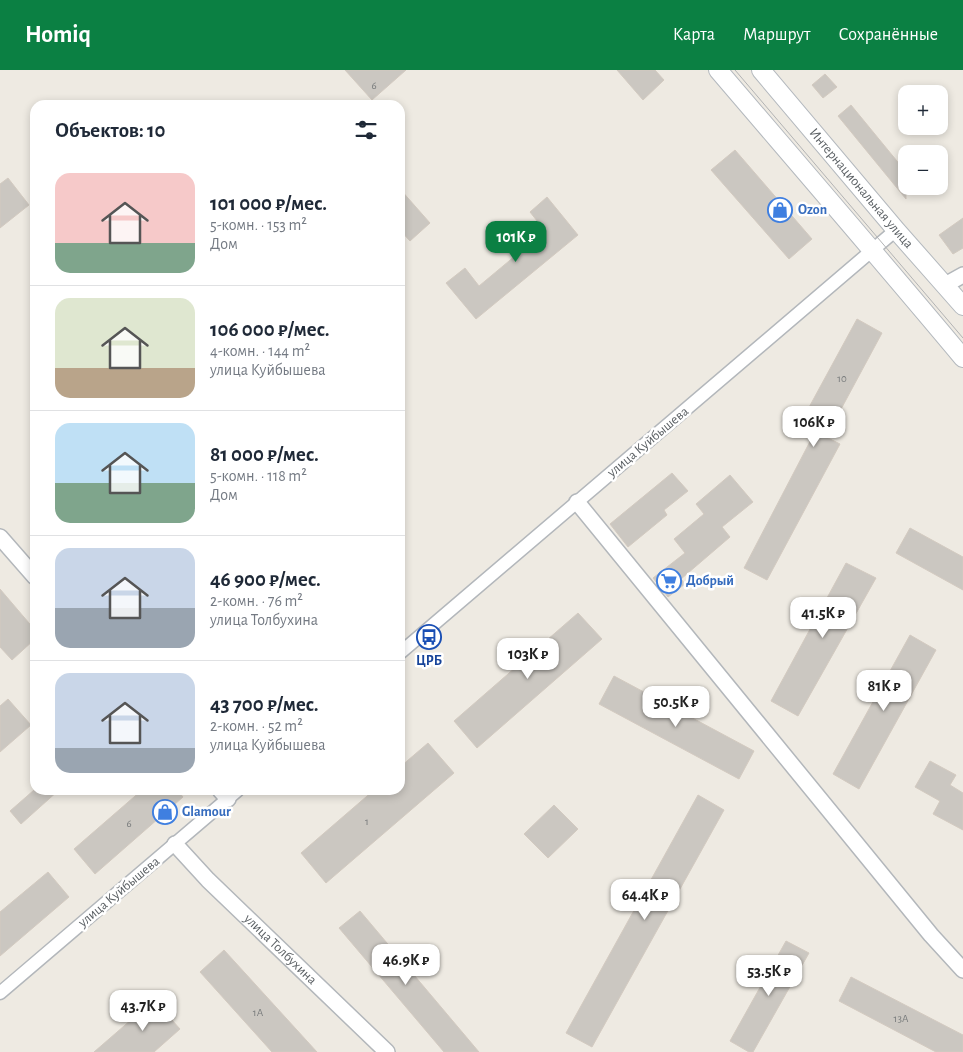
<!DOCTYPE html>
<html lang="ru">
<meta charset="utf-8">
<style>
body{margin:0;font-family:"Alegreya Sans",sans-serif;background:#f2f2f3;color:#1f2937;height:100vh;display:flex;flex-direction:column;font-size:19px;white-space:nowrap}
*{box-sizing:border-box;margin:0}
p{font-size:16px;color:#747a83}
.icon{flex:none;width:28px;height:28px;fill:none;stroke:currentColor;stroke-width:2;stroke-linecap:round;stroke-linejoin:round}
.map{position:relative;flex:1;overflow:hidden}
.details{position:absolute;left:30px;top:30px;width:375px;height:695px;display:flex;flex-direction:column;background:#fff;border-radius:15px;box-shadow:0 2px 8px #0003}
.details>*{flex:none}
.tools{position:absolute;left:898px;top:15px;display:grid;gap:10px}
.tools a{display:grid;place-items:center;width:50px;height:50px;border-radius:10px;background:#fff;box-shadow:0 2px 8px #0003;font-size:25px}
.price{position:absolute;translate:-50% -42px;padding:0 11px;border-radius:10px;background:#fff;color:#222;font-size:16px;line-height:32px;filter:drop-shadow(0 1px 2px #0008)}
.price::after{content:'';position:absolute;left:50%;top:30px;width:15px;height:11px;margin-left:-8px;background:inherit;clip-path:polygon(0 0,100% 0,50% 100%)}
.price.selected{background:#0b8043;color:#fff}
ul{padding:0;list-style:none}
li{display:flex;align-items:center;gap:15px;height:125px;padding:0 25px}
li+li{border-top:1px solid #e0e1e3}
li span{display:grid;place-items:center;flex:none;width:140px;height:100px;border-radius:15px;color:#555}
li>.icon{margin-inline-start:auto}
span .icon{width:60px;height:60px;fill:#fffc;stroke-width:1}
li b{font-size:21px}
h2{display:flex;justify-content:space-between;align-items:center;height:60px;padding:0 25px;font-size:21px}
header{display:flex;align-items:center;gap:30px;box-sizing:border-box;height:70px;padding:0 25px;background:#0b8043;color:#fff}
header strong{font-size:24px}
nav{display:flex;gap:28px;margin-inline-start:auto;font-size:18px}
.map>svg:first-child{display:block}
</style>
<header>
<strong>Homiq</strong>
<nav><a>Карта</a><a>Маршрут</a><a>Сохранённые</a></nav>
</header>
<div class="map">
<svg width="963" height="982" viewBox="0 0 963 982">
<rect width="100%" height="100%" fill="#eeeae2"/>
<g fill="#cbc7c1" stroke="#d3cac0">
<polygon points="345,0 406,0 372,30"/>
<polygon points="617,0 655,0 664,10 643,30"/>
<polygon points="825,4 837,17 823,28 812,15"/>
<polygon points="851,35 906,102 906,129 838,46"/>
<polygon points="735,80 812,169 789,189 711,100"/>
<polygon points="8,108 29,135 0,158 0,114"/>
<polygon points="400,119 430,153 410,171 400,160"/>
<polygon points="547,127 578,165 476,249 446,213 465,198 479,216 545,161 530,142"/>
<polygon points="963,148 963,178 953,184 939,165"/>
<polygon points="857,249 882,263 826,367 840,374 767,510 744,498 816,360 801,352"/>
<polygon points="672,403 688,421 664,440 667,445 628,477 610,454"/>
<polygon points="730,405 753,432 722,457 730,467 681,509 685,514 668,527 653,508 685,483 674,469 704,444 696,434"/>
<polygon points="910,458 963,487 963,520 896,483"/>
<polygon points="846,493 876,508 798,646 771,631"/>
<polygon points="0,519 35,560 35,569 12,590 0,577"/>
<polygon points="578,543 602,569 477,678 454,651"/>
<polygon points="910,565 936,580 859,719 833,704"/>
<polygon points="614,606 754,681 739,709 599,634"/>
<polygon points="8,629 31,655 0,682 0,636"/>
<polygon points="428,673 454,703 326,813 301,783 374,720 400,720 400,697"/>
<polygon points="930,691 956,705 950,715 963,723 963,760 933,744 940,731 915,717"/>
<polygon points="34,720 59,720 21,754 10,741"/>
<polygon points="142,720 177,720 183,727 95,804 74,779"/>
<polygon points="698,725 724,740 592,977 566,963"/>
<polygon points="554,735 578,759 548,788 524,764"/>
<polygon points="48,802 69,827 0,886 0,842"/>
<polygon points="360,841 479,982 444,982 339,858"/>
<polygon points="786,871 809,883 753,982 749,982 730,971"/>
<polygon points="224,880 317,982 272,982 200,902"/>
<polygon points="851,907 963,965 963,982 936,982 839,931"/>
<polygon points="154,930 180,959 154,982 94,982"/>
</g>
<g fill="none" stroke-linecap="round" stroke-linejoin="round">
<defs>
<g id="minor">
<polyline points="400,583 896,160"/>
<polyline points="0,923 238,720"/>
</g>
<g id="tertiary">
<polyline points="945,215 963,205"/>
<polyline points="577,432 931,865 963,900"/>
<polyline points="0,467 35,507"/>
<polyline points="220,720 228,729"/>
<path id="s1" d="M175,774l33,36 179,172"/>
</g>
<g id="secondary">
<path d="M718,0c82,96 164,191 245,288"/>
<path id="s2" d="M761,0l135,160 67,76"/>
</g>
</defs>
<use href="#minor" stroke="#b3b7bb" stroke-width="15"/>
<use href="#tertiary" stroke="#b3b7bb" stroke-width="18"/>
<use href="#secondary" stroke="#b4b9be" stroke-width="20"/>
<use href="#minor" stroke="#fff" stroke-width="12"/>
<use href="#tertiary" stroke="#fff" stroke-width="15"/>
<use href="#secondary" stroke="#fff" stroke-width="18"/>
<polyline stroke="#b2b3b4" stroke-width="1" points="735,0 963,268"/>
</g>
<defs>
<symbol id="shop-ring" viewBox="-11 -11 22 22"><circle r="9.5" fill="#fff" stroke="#3f7fe0" stroke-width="1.5"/><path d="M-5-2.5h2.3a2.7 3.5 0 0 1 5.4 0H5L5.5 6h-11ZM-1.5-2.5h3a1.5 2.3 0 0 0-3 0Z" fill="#3f7fe0"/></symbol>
<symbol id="supermarket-ring" viewBox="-11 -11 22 22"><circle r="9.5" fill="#fff" stroke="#3f7fe0" stroke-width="1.5"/><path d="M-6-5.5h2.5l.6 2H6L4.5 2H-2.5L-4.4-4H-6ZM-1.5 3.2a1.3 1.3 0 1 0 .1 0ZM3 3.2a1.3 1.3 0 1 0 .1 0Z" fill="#3f7fe0"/></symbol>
<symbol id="bus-ring" viewBox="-11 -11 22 22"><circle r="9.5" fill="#fff" stroke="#1a4fb4" stroke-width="1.5"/><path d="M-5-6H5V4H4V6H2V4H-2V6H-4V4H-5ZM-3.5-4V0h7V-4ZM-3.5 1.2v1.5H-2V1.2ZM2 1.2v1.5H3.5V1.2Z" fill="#1a4fb4"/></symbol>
</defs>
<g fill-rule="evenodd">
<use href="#shop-ring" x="766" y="126" width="28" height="28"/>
<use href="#supermarket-ring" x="655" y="497" width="28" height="28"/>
<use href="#bus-ring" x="415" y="553" width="28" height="28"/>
<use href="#shop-ring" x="151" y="728" width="28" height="28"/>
</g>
<g text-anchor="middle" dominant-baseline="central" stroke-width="5" stroke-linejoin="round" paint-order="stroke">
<g font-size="11" fill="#777a7b">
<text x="374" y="15">6</text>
<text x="842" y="308">10</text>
<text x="367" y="751">1</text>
<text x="129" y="753">6</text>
<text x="258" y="942">1А</text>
<text x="901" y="948">13А</text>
</g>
<g font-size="14" fill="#5b6064" stroke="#fff">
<text stroke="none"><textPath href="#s2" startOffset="155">Интернациональная улица</textPath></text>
<text transform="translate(648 372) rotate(-40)">улица Куйбышева</text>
<text transform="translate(119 822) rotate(-40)">улица Куйбышева</text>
<text stroke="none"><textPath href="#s1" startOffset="149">улица Толбухина</textPath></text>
</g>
<g font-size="14" font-weight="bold" fill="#366cbe" stroke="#fff" text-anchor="start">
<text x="798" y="140">Ozon</text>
<text x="686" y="511">Добрый</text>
<text x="182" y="742">Glamour</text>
</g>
<g font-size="14" font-weight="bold" fill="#164399" stroke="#fff">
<text x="429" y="591">ЦРБ</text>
</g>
</g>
</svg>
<div class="tools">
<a>+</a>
<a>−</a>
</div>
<b class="price selected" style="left:516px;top:193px">101K ₽</b>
<b class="price" style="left:814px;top:378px">106K ₽</b>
<b class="price" style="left:823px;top:569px">41.5K ₽</b>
<b class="price" style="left:528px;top:610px">103K ₽</b>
<b class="price" style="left:884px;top:642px">81K ₽</b>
<b class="price" style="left:676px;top:658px">50.5K ₽</b>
<b class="price" style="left:645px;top:851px">64.4K ₽</b>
<b class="price" style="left:406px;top:916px">46.9K ₽</b>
<b class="price" style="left:769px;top:927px">53.5K ₽</b>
<b class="price" style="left:143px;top:962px">43.7K ₽</b>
<section class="details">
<h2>Объектов: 10<svg class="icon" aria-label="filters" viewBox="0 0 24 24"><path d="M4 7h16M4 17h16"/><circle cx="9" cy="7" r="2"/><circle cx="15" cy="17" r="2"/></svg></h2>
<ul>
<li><span style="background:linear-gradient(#f6c9c9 70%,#7fa58c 0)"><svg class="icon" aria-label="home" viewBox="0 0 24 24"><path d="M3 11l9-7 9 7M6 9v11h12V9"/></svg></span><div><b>101 000 ₽/мес.</b><p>5-комн. · 153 m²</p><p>Дом</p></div></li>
<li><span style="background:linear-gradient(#dfe7d0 70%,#b9a48a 0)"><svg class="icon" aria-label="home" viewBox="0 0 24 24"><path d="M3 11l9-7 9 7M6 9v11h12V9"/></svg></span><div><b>106 000 ₽/мес.</b><p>4-комн. · 144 m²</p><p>улица Куйбышева</p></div></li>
<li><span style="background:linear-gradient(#bfe0f5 60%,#7fa58c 0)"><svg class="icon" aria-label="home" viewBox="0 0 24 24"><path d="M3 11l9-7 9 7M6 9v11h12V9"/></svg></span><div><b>81 000 ₽/мес.</b><p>5-комн. · 118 m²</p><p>Дом</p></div></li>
<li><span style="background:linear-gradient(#c9d6e8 60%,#9aa5b1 0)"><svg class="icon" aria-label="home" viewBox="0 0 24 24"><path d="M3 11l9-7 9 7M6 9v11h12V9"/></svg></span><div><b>46 900 ₽/мес.</b><p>2-комн. · 76 m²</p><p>улица Толбухина</p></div></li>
<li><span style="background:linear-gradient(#c9d6e8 75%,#9aa5b1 0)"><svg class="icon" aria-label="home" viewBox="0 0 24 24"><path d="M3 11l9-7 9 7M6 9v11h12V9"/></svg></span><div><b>43 700 ₽/мес.</b><p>2-комн. · 52 m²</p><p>улица Куйбышева</p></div></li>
</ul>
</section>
</div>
